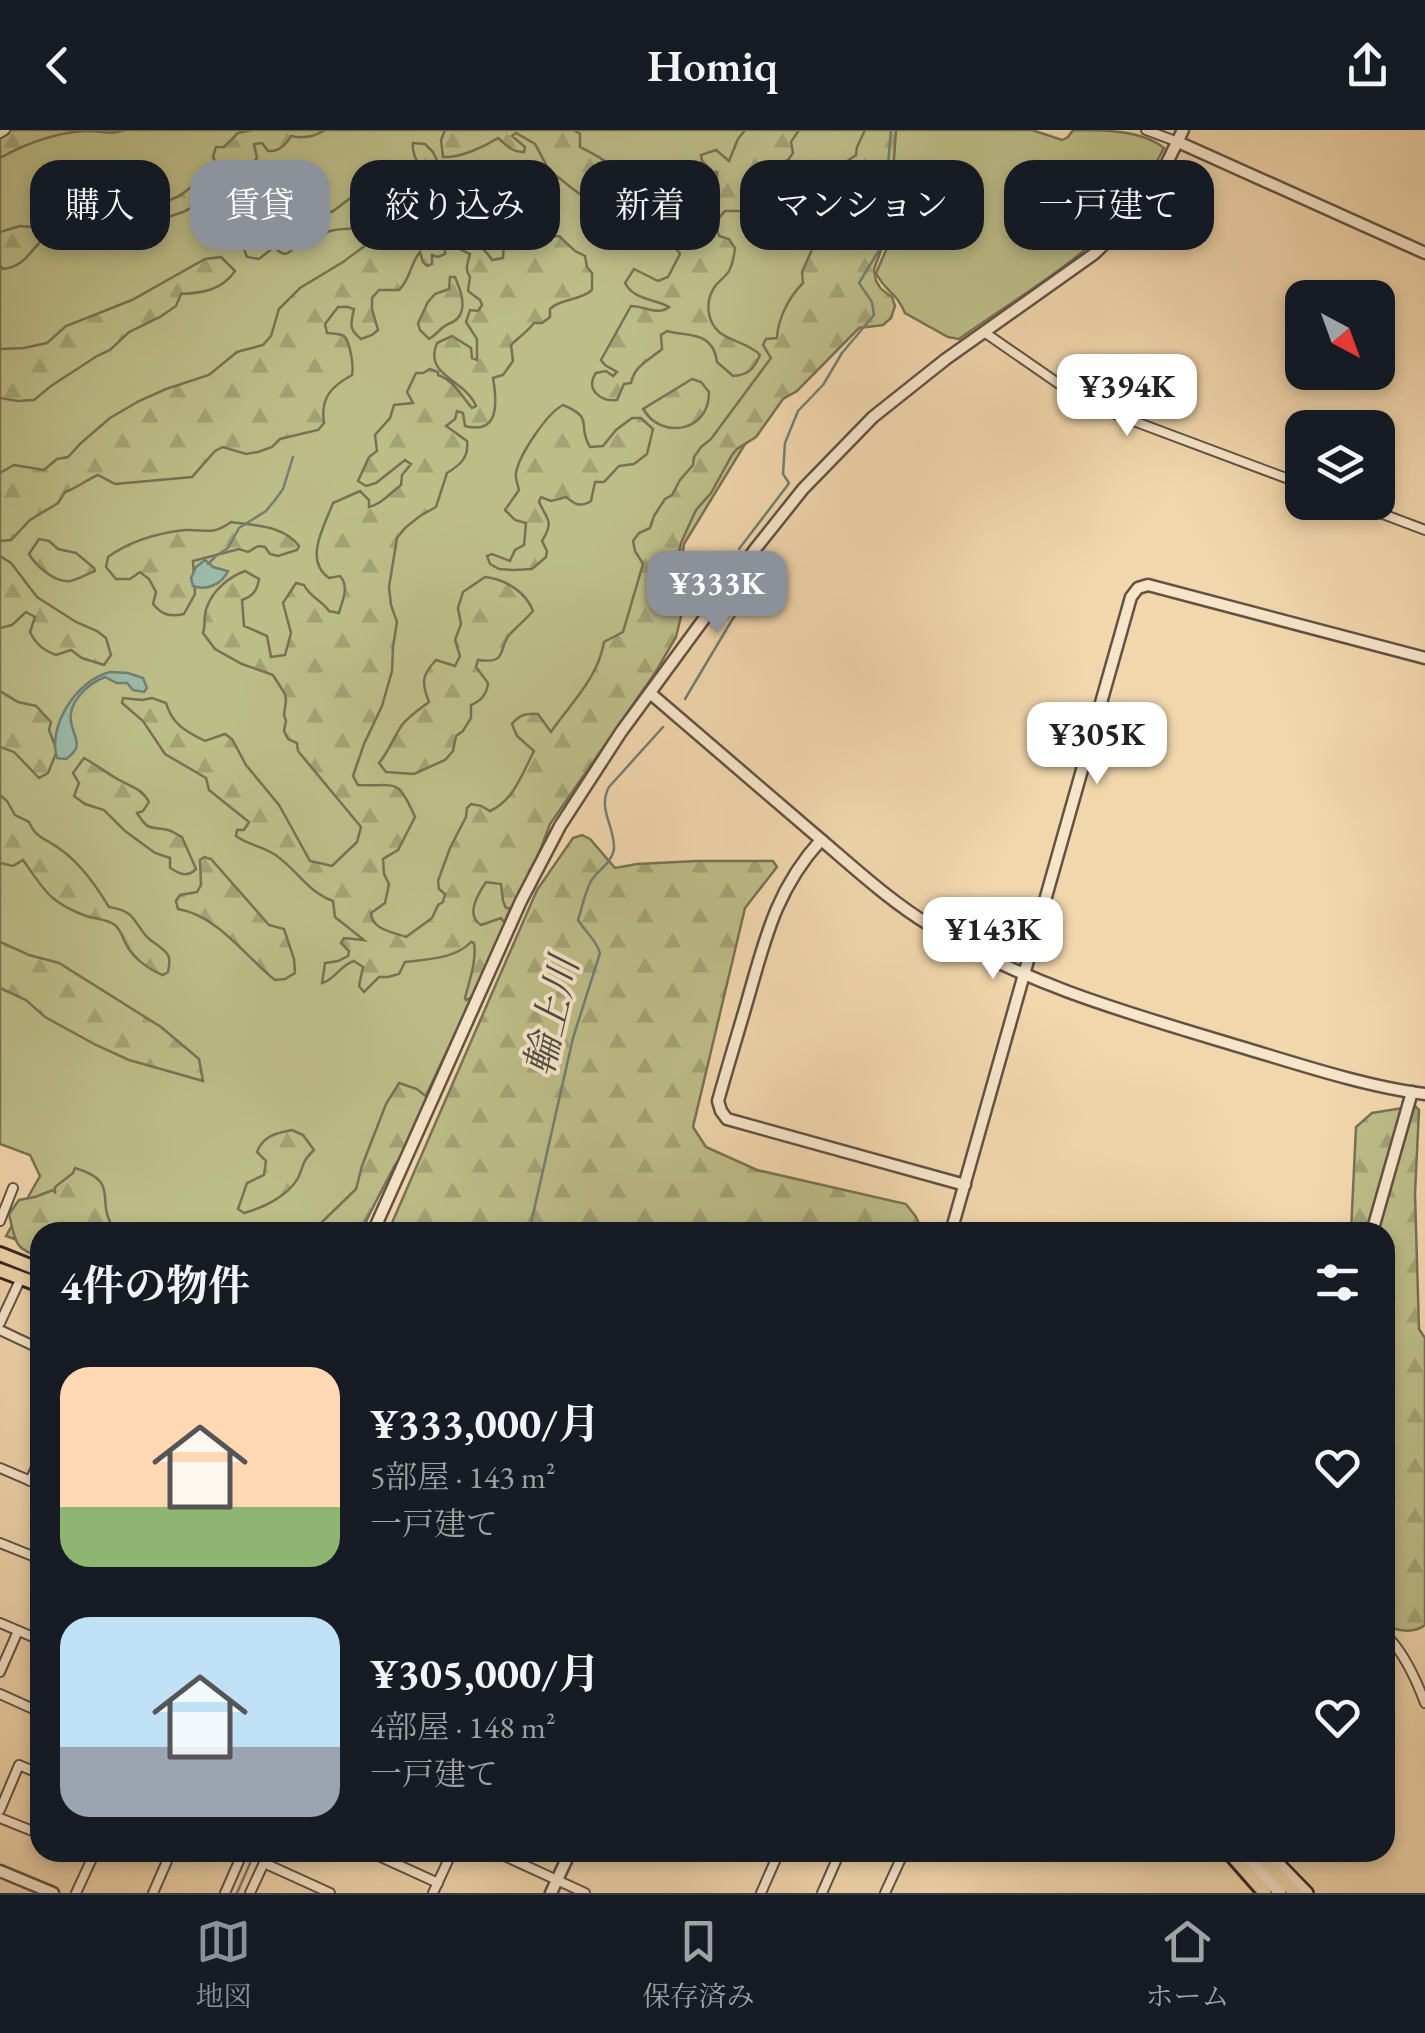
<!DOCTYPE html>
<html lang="ja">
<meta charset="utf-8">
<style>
body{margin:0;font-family:"EB Garamond","Noto Serif JP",serif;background:#20242c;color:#f1f3f6;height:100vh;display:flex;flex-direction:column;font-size:38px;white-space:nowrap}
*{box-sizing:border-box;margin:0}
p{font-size:32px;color:#9ea1a6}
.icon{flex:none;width:55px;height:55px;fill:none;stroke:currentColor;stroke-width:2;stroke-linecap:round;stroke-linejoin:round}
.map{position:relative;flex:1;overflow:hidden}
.side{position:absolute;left:30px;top:1092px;width:1365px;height:640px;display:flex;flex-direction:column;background:#171b24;border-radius:30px;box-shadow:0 5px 15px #0003}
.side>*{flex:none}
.top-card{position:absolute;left:30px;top:30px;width:1365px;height:90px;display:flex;gap:20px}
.needle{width:65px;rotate:139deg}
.tools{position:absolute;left:1285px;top:150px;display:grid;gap:20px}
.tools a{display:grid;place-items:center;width:110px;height:110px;border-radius:20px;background:#171b24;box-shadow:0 5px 15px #0003;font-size:50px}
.price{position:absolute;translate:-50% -85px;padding:0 22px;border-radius:20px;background:#fff;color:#222;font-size:32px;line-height:65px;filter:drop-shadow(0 2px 5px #0008)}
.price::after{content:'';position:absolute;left:50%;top:60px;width:30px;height:22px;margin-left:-15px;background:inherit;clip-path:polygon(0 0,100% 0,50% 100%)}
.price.active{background:#8c9099;color:#fff}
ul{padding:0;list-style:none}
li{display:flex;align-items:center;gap:30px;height:250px;padding:0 30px}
li span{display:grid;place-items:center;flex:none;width:280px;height:200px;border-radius:30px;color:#555}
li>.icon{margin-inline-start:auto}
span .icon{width:120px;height:120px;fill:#fffc;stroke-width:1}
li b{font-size:42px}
h2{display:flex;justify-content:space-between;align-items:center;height:120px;padding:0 30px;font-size:42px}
.chip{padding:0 35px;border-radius:30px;background:#171b24;box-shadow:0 5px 15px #0003;font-size:35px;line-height:90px}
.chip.active{background:#8c9099;color:#fff}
header{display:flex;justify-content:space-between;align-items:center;height:130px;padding:0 30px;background:#171b24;font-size:45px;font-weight:600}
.tabs{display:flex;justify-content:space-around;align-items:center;height:140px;border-top:2px solid #363941;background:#171b24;font-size:28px;color:#9ea1a6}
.tabs a{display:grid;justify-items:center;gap:5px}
.tabs .active{color:#8c9099}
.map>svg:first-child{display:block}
</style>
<header><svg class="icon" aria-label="back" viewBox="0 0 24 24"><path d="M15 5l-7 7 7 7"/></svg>Homiq<svg class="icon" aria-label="share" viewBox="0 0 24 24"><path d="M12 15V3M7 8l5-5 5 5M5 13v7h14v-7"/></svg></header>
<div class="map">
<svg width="1425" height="1763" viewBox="0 0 1425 1763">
<defs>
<pattern id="forest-firs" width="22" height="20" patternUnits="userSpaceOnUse" patternTransform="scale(2.5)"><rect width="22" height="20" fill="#bdbd88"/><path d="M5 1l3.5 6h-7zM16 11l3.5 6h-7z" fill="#a3a275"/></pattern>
</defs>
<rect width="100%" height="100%" fill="#f2d7ad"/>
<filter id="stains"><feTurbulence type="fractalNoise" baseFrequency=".002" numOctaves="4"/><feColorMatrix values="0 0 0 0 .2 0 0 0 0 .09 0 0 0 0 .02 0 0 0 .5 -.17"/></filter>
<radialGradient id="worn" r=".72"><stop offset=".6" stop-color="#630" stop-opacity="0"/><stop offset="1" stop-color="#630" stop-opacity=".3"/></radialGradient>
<g fill="#bdbd88" stroke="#787255" stroke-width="2.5">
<polygon points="37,0 878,0 784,250 684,414 671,507 547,690 477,858 361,1102 40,1102 40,1118 6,1106 40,1046 30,1025 0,1014 0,13"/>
<path d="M894,0h138l30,10 6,-3 5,-7c30,0 69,0 91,18 -10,18 -18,39 -31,55 -43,53 -118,96 -174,136l-11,-2 -43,-24c-9,-22 -19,-20 -29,-40l11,-25z"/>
</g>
<g fill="url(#forest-firs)" stroke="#787255" stroke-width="2.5">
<path d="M0,0h124c-14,6 -25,0 -40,1 -29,2 -59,13 -84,27z"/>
<path d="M252,0h73c-11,7 -21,9 -34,6 -5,9 -12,16 -23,15l-6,-8 -8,1 3,14 -9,11 -6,-1 -6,8 -14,-6 3,6 -7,13 -9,9 -26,14 -15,5 -12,14 -57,11 -13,-6 -19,4 -21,-3c-16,12 -19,29 -43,32l-3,-3v-34l20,-6 13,1c15,-21 25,-21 49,-19l9,-6 24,-3 11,10c16,-3 36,-5 51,-12 15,-8 27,-24 42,-29l-6,-11 3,-10h8l14,-14z"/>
<path d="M445,0h129l6,4v13c20,10 36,17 41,40l7,3 23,-7h20l6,5 9,-4 4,-5 -3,-9 4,-5 13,10 13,5v-8h-4l-11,-11 -1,-6 15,-5 13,11 9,-22 7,-9h54l-8,12 2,11 -5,7 -19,7 5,13 -4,24h-17l-8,7h-20c-9,9 -10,13 -6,25l10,3 6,9c-1,8 -2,16 -6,23 -4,7 -12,11 -15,17 -9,14 -7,33 5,44 12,10 30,11 41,23 -6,14 -12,20 -27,21l-16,-14c-4,-32 -30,-25 -50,-31l-6,4 1,14c-14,12 -27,16 -31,34l-7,1 -7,16c-17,2 -32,-11 -21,-27l10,-2 7,5 4,-4 -12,-7 -4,-5 30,-54c13,0 28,10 38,1 -15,-9 -34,-6 -44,-24l9,-14 24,12 10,-4 12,-23c-20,-30 -39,-9 -58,-37l-15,-4 -11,-11 -18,-9 -29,-23 -14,-26 -19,-11 -4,3 13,11 -1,5c-11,1 -18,-7 -26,-14 -14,9 -38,20 -55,19l-2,-17z"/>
<path d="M865,0h31l-7,100 -15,39 2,12 5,8 11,8 3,9 -4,12 -8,7 -24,3 -62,63 -14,8 -27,38 -19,12 -5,6 -21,38 -15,17 -15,33 -5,24 7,41 -7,29 -21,36 -105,151 -20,53 -16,31h-8l-3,-7 -2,-17 -15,-2c-8,12 -21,33 -5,43l20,-7 5,7 -31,71 -9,4 -1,-2c4,-17 12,-37 9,-55l-3,-1c-16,17 -43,17 -66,20l-6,12 -11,3h-9l-15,15 -5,-6 4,-19 -9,-6c-14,4 -19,19 -32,22l3,-20 13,-2 10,-5 1,-5 -8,-8 3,-5 20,2 -29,-23 -2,-16c-26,-9 -37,-33 -59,-47 -12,-8 -26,-9 -38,-18l1,-6h7l5,-8 -40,-32 -3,-12 -41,-24 -22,-33 -21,-18 1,-5 19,2 10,-2 14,5c6,21 19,28 39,38l20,-7 7,5 14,26 33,40 31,56 22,5 25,-24 4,-15 -63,-76 -1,-8 -9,-4 -4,-8 2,-10 -2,-6 2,-14 -1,-7 -12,-19 -31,-11 -27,-15 -12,-16c3,-9 0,-18 4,-26 6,-17 22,-30 38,-36l14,8c-2,12 -6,17 -17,21l2,26 23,10 4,21 14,-2 6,-22 -8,-30 13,-20 8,2c6,12 17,15 25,26l10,2c3,-12 11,-26 1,-37l-11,2c-26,-18 -4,-53 4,-75l27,-12 9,9v7c13,-3 21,-14 32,-22l1,-10 9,-11 -6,-4 -29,23 -10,3 -8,-5 11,-24 8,-6 -2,-16 15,-17 4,-13 19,-2 -6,-11 9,-19h7l7,-4 8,3v3c17,6 23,21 34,33l4,-2c-11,-27 -53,-30 -39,-63l15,-7 19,12 1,10 5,2v-21l-11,-17 4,-12 8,1 4,-6 -2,-5 -12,-9 2,-14c-6,-9 -2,-14 0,-23l-17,-8 -10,-16h-7l-11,-10 2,-9 -9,-9 1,-4 -8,-4c-4,-9 -4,-14 3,-21l6,2c2,-13 -9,-16 -7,-32l12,1 8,8 10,22 -6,5c4,8 9,13 13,21 4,8 2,16 7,24 11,14 26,21 35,36l11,-2 1,-17 4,-3 51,-2 16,15 10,5 2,11 5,6v17c-12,11 -31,8 -42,19v8l-8,6h-8c-7,9 -15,14 -23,22l2,16 -10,14 -10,3c4,24 7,57 -28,48l-2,-13 -6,-2 -2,8 -9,7 21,15c2,17 -7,24 -20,32l-11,34 -16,9 -15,12 -8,10 -8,49 2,18 6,17 -4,25 -1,24 -10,35 -18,38 -11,32 5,9c39,2 39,-9 57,32l-17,33 -15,9 1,15 5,10 -4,19 -14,10c1,17 22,19 35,24l26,-19 6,-13 5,-3 2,-8 -6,-5 -1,-8 12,-33 16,-31 1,-9 4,-4 10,2 9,5c24,-11 32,-37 44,-60l-17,-15 -5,-12c7,-9 14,-11 26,-10l13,18c20,-29 47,-54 53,-90l19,-10 20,-68 -8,-13 -2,-10 6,-8 11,-5 4,-12 11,-17 7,-4 8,-15 13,-15 1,-8 7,-10 10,-8 60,-81 -8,-13 3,-6 11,-1c1,-20 12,-41 26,-55l-1,-11 30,-67 9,-23v-11l2,-7 13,-9 1,-8z"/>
<path d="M379,61c6,9 5,4 3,15 -3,30 -33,19 -52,25 -7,2 -25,9 -30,12 -11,7 -12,18 -26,4l-15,12 -12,-2 -7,-18 1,-9 9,-1 5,8 10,-4v-11l22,-7 6,7 4,1 4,-16 13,-3 18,8 25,-19z"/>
<path d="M415,92l9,10v12l10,-2 8,2 3,6v4l-7,3 -6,-2v9l-5,2 -4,-4 -3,-10c-10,12 -9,26 -21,38h-20l-7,8v11l6,21 -6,5 -11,4c-13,-10 -10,-16 -7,-30l-6,-2h-10l-13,17 2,9c3,0 14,1 17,3 6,5 10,31 8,39 -20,11 -32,22 -28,48l-6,7 -38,9 -8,8 -14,5 -12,2 -23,-7 -8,4 -23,26 -77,7 -17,-9c-12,5 -21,13 -33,17l-7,11 -28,17 -19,20 -11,1v-68l14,-8 30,5 13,-11 11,-2 13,-14 29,-25 29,-17 27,-12 43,-14 28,-23 26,-7 8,-9 8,-27 21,-21 43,-26 38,-28z"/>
<path d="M221,127l14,14c-13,19 -32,22 -54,23l-5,12 -16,11 -31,15 -19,18 -13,6 -46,30 -17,14 -16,1 -18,-3v-49l24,-1 23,-5 19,-17 66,-26 73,-41z"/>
<path d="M450,147h5c5,12 13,31 2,42 -4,4 -11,5 -15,9 -4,4 -8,8 -13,11l-9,-9 -2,-7 10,-21 7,-8 14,-5z"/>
<path d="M692,249l9,3 8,10c1,39 -47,49 -66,17z"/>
<path d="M563,275c33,14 13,19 27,42l13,-1 13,-16 16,-12h9l12,11 -6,25 -13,10 -15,2 -15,16h-9l-4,19c-11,7 -16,3 -25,-4l-15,4 -10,-4 -2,5c9,19 15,19 3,39l5,10 -1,6 -14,12 -19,1 -14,-1 -9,-5 -3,-8 5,-2 18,7 5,-11 9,-5 2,-22 -11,-3 -10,-10 14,-20c-1,-4 -4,-13 -3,-17 3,-18 31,-60 47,-68z"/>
<path d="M231,392c25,4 52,3 68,24l-2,4 -19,6 -8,-2 -5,-7 -7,-1 -10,6 -9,-3 -46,12 2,33 -11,20c-14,3 -22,1 -31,-10l3,-12 -7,-13 -9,-7 -10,7h-14l-10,-12 2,-10c22,-16 50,-24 77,-27 21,-1 27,6 46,-8z"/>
<path d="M39,409l10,2 9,8 18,4 18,15 1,3c-8,3 -16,8 -25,10 -15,2 -34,-15 -41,-27z"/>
<path d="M0,426l11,7 26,34 39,25 21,9 9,7 5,17 -7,10 -22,-7 -11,-8 -15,5c-13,-5 -20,-11 -26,-23l5,-15 -9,-5 -14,13 -12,3z"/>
<path d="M485,447c20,2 41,15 48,34 -7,8 -15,15 -23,23 -13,15 -1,30 -32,26l-2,7 12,16c-1,11 -7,18 -17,22v13l-8,13 -7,5 -3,15 -8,9 -31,14 -28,-2 -7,-9c10,-12 14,-25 23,-38 7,-9 18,-16 27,-23 -8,-20 -7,-27 7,-42l19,6 5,-10 -5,-16 6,-16 -3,-16 5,-16z"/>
<polygon points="0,561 18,572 36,576 51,592 49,600 57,621 48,643 39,648 14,622 0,617"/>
<path d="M84,628c11,6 20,13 30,19 14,9 27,10 35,25l-6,9 -6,2c12,19 13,13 31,17 5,1 9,5 14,7l14,32c-9,9 -16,5 -26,-1v-10l-15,-5 -30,-22 -21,-21 -19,-6 -11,-8 5,-13 -6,-10z"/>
<path d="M0,665l7,6 8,14 14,7c7,17 18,17 31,27 21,15 36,37 49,58 27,4 24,15 39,31 6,5 16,11 20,17 3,6 1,10 0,17l-5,3c-14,-5 -29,-17 -36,-29 -5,-8 -5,-15 -12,-21 -7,-6 -20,-6 -29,-9 -37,-14 -41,-25 -63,-56l-10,6 -13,-3z"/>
<polygon points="582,705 590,709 615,738 637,734 697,731 773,731 777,737 745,778 693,997 706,1017 757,1040 906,1074 916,1087 921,1098 920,1102 388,1102 537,760 573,708"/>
<path d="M204,727l7,2 58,66 15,4 10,30 1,14 -10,6 -10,1c-31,-25 -57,-64 -97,-71l-2,-8 4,-6 17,-3 4,-7 -1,-25z"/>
<polygon points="0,812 29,825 59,833 161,897 199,929 203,951 129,930 96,915 45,887 26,870 0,858"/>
<polygon points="399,953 417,959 428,968 424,982 412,1000 405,1022 395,1035 360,1102 317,1102 321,1093 356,1059 362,1036 386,974"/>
<path d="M1415,976l4,4 -4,84 4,135 6,9v287c-11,9 -28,6 -40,0v-393h-34l5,-105 16,-14z"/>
<path d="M292,1000l11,5 11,15c-14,14 -9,14 -16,28 -10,18 -35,30 -54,35l-6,-4 9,-26 17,-8 2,-14 -9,-9c6,-16 19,-19 35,-22z"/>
<path d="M75,1038c47,14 19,32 39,61l17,3h-91v24c-27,-6 -25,-18 -31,-42l10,-14 16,-3 18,-7 2,2v-5l18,-14z"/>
</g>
<g fill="#9bbaa8" stroke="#727f72" stroke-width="2.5">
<path d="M205,430l8,7 15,4c-6,13 -21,20 -35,15l-2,-8 5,-11z"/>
<path d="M110,542l18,1 15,5 4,10 -3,4 -11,-2 -6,-7h-10l-12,-6c-16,6 -38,25 -34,45 3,17 14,23 -5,37l-9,-1c-10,-32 20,-78 53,-86z"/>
</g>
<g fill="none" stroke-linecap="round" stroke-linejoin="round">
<g stroke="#727f72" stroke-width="2.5">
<polyline points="739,419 787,356 789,353 783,344 785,313 798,281 823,255 842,223 874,185 872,172 859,153 881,117 891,0"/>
<polyline points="208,434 217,425 228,418 239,398 266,381 275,370 283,359 293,327"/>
<polyline points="685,569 732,490 763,446"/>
<path d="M529,1102l44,-194 27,-85c-3,-12 -15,-22 -22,-33 4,-12 7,-28 13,-39 7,-11 21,-18 23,-32 1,-23 -17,-40 -5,-62l54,-60"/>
<polyline points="237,1763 255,1722"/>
</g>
<defs>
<g id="minor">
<polyline points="1146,0 1178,12"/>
<polyline points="0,3 5,0"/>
<polyline points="984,202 1088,274 1302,354"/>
<polyline points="1351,372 1425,400"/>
<polyline points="0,1091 13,1058"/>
<polyline points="0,1193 21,1148"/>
<polyline points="0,1200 36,1217"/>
<polyline points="0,1338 40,1355"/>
<polyline points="30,1351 40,1328"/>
<polyline points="0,1413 40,1429"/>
<polyline points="0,1493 40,1510"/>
<path d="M1385,1504c19,18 31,45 40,69"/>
<polyline points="0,1542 18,1501"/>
<polyline points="0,1564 40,1582"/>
<polyline points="0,1680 19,1635 40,1644"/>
<polyline points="0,1688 40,1704"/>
<polyline points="370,1722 438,1753"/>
<polyline points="496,1722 585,1763"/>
<polyline points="264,1733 330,1763"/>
<polyline points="76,1763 95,1722"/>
<polyline points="153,1763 171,1722"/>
<polyline points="225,1763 243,1722"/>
<polyline points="250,1763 269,1722"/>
<polyline points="433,1763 452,1722"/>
<polyline points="761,1763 779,1722"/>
<polyline points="822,1763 840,1722"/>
<polyline points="885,1763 904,1722"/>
</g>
<g id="tertiary">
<polyline points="1178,12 1425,123"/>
<path d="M650,563c54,46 108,92 162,139 38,32 76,68 119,94 94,59 204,89 310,121 57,17 126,40 184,47"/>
<path d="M821,710c-43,47 -55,95 -72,155 -10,35 -21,70 -31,106l3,10 6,8 238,66"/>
<polyline points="373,1102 521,771 560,696 621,602 756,418 803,359 873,287 946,229 1094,124 1132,87 1162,43 1183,0"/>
<polyline points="951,1102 1131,467 1138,458 1148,455 1425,528"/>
<polyline points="1372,1102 1412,962"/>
<polyline points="0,1741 53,1763"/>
<polyline points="551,1763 570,1722"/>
</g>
<g id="secondary">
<polyline points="1243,1722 1280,1763"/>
<polyline points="1267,1722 1307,1763"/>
</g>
<g id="trunk">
<polyline points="0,1124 40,1140"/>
<polyline points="0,1140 40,1155"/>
<polyline points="1229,1722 1265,1763"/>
<polyline points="1258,1722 1295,1763"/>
</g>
</defs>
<use href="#minor" stroke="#645245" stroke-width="12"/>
<use href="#tertiary" stroke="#645245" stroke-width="15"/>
<use href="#secondary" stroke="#342622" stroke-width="16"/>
<use href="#trunk" stroke="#342622" stroke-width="18"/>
<use href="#minor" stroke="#f7e5ca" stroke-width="8"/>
<use href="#tertiary" stroke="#f7e5ca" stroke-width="10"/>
<use href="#secondary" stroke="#f7e5ca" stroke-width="11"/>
<use href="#trunk" stroke="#f2d7ad" stroke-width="12"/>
</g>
<g text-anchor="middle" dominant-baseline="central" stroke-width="8" stroke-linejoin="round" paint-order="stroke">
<g font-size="40" font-style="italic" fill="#4e4b44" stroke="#f7e5ca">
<text transform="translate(551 886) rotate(-77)">輪上川</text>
</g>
</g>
<rect width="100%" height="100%" filter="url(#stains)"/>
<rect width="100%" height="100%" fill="url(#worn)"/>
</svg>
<div class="tools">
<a><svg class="needle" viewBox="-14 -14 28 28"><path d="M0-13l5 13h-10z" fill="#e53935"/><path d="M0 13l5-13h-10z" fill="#9ea1a6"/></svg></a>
<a><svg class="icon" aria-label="layers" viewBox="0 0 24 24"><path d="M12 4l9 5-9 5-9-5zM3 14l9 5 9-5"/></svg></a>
</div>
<b class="price" style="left:1127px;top:309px">¥394K</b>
<b class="price active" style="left:717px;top:506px">¥333K</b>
<b class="price" style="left:1097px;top:657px">¥305K</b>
<b class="price" style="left:993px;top:852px">¥143K</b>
<div class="top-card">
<a class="chip">購入</a>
<a class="chip active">賃貸</a>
<a class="chip">絞り込み</a>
<a class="chip">新着</a>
<a class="chip">マンション</a>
<a class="chip">一戸建て</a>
</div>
<section class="side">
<h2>4件の物件<svg class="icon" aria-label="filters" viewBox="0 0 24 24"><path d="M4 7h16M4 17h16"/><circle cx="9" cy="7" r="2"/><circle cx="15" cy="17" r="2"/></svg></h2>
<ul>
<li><span style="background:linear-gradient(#ffd9b3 70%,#8fb573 0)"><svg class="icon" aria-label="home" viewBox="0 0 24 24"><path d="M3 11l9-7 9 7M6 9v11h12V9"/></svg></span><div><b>¥333,000/月</b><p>5部屋 · 143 m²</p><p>一戸建て</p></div><svg class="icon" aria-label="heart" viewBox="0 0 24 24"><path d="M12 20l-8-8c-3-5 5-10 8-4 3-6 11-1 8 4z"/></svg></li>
<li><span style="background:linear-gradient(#bfe0f5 65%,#9aa5b1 0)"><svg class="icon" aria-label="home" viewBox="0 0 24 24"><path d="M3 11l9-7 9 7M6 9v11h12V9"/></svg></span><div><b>¥305,000/月</b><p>4部屋 · 148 m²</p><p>一戸建て</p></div><svg class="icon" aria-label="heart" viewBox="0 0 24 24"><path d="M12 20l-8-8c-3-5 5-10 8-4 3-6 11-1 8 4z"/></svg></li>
</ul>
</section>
</div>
<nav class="tabs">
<a class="active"><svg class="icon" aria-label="map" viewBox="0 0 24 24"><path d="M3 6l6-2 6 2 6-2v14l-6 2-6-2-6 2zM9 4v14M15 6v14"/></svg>地図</a>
<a><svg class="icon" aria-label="saved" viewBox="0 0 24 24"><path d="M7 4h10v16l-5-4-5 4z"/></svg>保存済み</a>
<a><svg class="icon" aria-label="home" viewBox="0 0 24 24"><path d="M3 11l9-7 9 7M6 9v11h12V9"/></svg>ホーム</a>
</nav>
